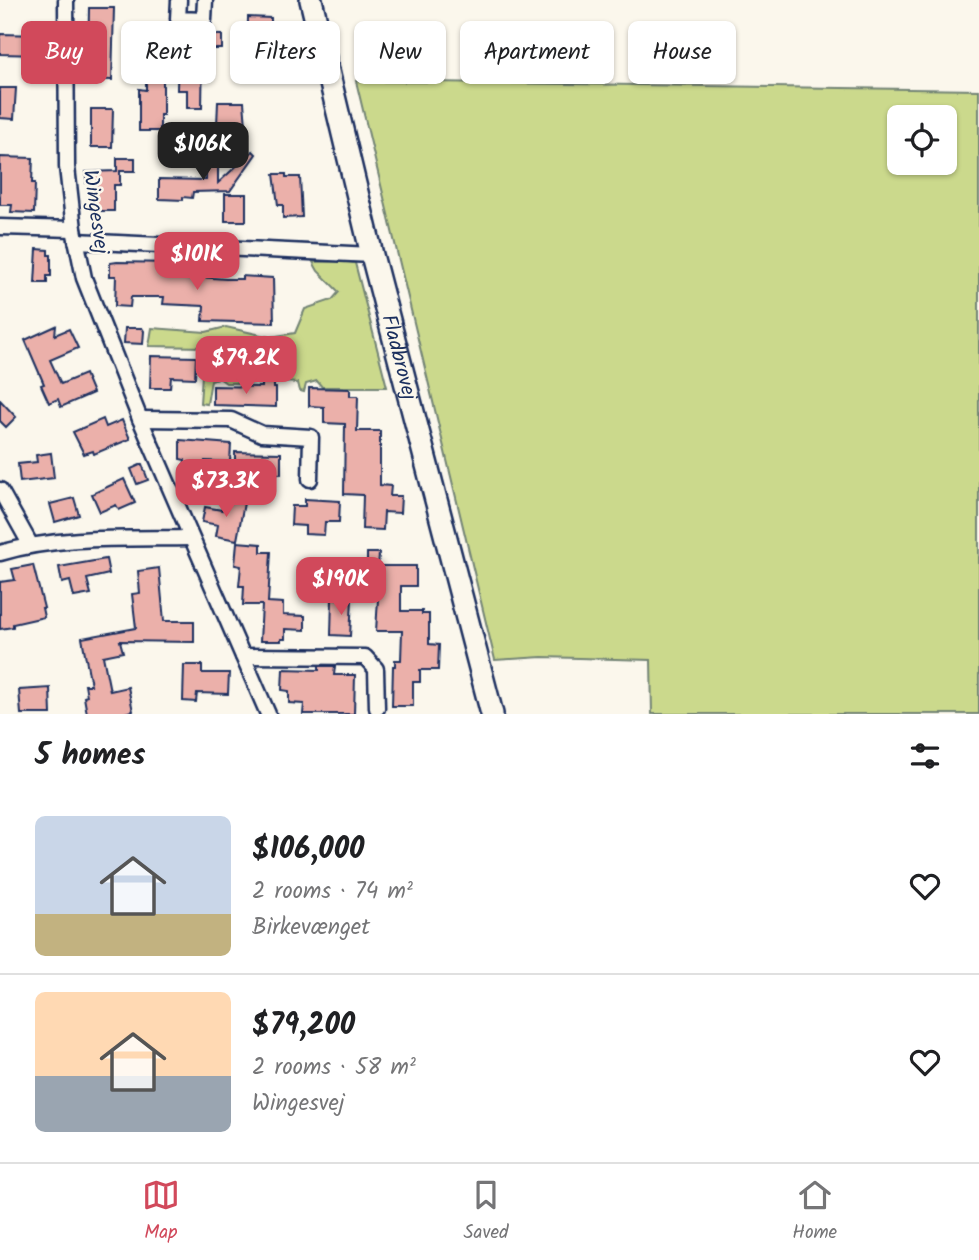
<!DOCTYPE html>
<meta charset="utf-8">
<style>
body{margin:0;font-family:Kalam,sans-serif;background:#f2f2f2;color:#202124;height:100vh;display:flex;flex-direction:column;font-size:26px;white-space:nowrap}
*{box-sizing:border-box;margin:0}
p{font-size:23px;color:#757577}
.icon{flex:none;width:38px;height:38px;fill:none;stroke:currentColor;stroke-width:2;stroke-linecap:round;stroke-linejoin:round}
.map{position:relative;height:714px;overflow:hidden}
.panel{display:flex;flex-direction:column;background:#fff;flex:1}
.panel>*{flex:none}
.top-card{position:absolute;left:21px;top:21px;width:938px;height:63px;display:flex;gap:14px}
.fabs{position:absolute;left:887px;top:105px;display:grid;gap:14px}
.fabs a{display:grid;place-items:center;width:70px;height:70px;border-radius:10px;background:#fff;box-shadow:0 2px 5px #0004;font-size:35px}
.price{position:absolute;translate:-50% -60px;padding:0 16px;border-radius:14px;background:#d1495b;color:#fff;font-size:23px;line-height:46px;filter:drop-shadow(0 2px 4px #0008)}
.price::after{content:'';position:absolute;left:50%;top:42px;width:21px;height:16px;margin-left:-10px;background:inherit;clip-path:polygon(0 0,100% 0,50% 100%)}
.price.active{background:#222;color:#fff}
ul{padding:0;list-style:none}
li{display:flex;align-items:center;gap:21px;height:175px;padding:0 35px}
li+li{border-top:2px solid #e0e0e0}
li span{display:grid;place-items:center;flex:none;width:196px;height:140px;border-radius:10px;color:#555}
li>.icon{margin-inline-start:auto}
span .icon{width:84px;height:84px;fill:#fffc;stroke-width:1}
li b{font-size:30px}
h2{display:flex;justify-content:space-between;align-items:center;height:84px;padding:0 35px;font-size:30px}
.pill{padding:0 24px;border-radius:10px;background:#fff;box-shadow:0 2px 5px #0004;font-size:24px;line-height:63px}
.pill.active{background:#d1495b;color:#fff}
.tabs{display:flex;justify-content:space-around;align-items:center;height:98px;border-top:2px solid #e0e0e0;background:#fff;font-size:19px;color:#757577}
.tabs a{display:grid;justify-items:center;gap:4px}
.tabs .active{color:#d1495b}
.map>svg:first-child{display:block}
</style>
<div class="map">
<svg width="979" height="714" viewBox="0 0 979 714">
<rect width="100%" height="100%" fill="#fbf7ec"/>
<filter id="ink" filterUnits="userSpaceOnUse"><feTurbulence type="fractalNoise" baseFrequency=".0143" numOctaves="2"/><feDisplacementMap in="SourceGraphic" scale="14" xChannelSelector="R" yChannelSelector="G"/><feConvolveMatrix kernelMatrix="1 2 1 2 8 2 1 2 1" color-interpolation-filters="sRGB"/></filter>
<g filter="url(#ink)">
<g fill="#cbd98c" stroke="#738475" stroke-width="2" fill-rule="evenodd">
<path d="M356,81l623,9v624h-327l-1,-54 -109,-3 -47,3zM900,117h45v46h-45z"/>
<polygon points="343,261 355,263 387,387 322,387 317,381 306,384 304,392 300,391 298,383 254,380 253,383 226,383 219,378 211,380 207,404 200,403 204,347 149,346 152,328 206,332 226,327 270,337 295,333 305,309 332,300 339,292 318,271 313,262"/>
</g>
<g fill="#ebb0aa" stroke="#1b2f5e" stroke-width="2">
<polygon points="89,8 114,8 112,80 80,79 80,66 88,66"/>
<polygon points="248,17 271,18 271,29 281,29 281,38 284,38 284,52 262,51 262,70 247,70"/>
<polygon points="0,34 41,35 41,55 0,54"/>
<polygon points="169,34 222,35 222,49 203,49 202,108 187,108 187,90 177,90 178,47 169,46"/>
<polygon points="146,80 163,80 163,115 160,115 160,131 139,131 139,89 146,90"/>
<polygon points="0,88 16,88 14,119 0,118"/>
<polygon points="218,102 244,102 246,126 243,126 243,133 229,133 229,126 217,125"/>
<polygon points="91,109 113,109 112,147 91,147"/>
<polygon points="253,151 256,154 230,191 193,192 192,198 183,197 183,200 159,199 159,179 206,180 206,165 218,165 218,183"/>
<polygon points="0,157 33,158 32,183 35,183 34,213 11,212 12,205 0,205"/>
<polygon points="117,158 135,158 135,171 120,171 120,185 114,185 114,211 93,211 93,183 86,183 86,172 117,171"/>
<polygon points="274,174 286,174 286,177 300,177 302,217 283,218 283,205 278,205"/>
<rect x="225" y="194" width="21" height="27"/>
<polygon points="37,249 48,250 48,255 51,255 51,276 47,276 47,283 35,283"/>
<polygon points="117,262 174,263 173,274 199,277 226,279 242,279 242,276 273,278 274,323 203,321 204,306 163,304 164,297 131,297 130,307 115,306 116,276 110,276 110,263"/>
<polygon points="56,326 55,335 69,329 78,348 50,360 61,384 85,374 93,393 61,407 58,399 49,403 41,385 44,384 25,340"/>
<polygon points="125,328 142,328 144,331 143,344 124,343"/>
<polygon points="151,356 196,357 195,378 171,377 170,388 150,388"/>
<polygon points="262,383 274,383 274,388 276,388 276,407 213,405 213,386 262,387"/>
<polygon points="309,388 350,389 350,396 358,396 357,431 380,431 380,485 391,486 390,496 401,496 400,513 384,512 383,530 362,529 363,495 344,494 345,424 324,423 324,407 309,406"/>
<polygon points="0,400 16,417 6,427 0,421"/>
<polygon points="103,419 106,427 122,420 130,439 94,454 93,451 84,454 73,432"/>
<polygon points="180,440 231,444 230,462 205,461 205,477 184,476 185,460 180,459"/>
<polygon points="235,452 281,453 281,474 265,473 264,487 246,487 246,473 235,473"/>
<polygon points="51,453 54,478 20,482 18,464 37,462 36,455"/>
<polygon points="142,464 148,480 137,484 131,469"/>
<polygon points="124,479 135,503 119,510 116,505 100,512 92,494"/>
<polygon points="74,498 79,515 55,522 50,504"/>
<polygon points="305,499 340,501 339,522 325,522 324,535 305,534 305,526 291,525 292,506 305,506"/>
<polygon points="224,500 244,503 237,540 216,536 218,525 202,522 205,507 222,510"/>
<polygon points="237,542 261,544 261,552 271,552 268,602 283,603 283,615 305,616 305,630 285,629 285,639 281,639 281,641 260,641 262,605 243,605 244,586 239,586 241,566 235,565"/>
<polygon points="367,553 379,553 378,568 367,568"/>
<polygon points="106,559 109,574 87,579 91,594 74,597 70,581 62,583 59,567"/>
<polygon points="33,565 44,608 42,608 44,617 13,624 13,627 0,629 0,582 15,580 12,569"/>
<polygon points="380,566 416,566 416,586 401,586 401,611 422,611 422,614 429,614 429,644 439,645 438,670 420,670 420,682 413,682 413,706 392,706 393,666 395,666 395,660 401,660 402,631 376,631"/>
<polygon points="159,568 164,621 194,621 194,642 120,641 123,652 103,656 110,691 128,687 133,711 121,714 87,714 84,697 87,696 85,685 91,685 82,638 136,628 132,594 140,593 138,571"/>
<polygon points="332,598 352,599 350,636 331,635"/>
<polygon points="184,665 202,665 202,673 229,673 228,694 197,693 196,702 183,701"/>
<polygon points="319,666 335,666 334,675 355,675 354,714 303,714 304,704 289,703 289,691 282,690 283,669 319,670"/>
<polygon points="50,688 51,714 21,714 19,690"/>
</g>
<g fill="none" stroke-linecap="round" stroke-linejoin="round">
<defs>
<g id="street">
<polyline points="66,0 67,167 74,229 84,278 140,419 268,714"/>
<polyline points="179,0 178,19 204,20 205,0"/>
<polyline points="0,227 74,229"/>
<polyline points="76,241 372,255"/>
<polyline points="140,419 231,420 262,434 311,437 310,479"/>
<polyline points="0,490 30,544"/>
<path d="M0,553c63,-18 126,-14 191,-15"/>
<polyline points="243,656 365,657 376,669 377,708"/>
</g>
<g id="secondary">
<path id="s1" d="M311,0l61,255 120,459"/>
</g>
</defs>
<use href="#street" stroke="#1b2f5e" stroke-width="19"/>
<use href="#secondary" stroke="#1b2f5e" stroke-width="26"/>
<use href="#street" stroke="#fbf7ec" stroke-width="14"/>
<use href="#secondary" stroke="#fbf7ec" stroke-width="21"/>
</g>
</g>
<g text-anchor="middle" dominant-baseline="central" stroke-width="5" stroke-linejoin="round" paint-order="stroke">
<g font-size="21" fill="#1b2f5e" stroke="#fbf7ec">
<text transform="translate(95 212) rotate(82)">Wingesvej</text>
<text stroke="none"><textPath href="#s1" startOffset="368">Fladbrovej</textPath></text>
</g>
</g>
</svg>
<div class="fabs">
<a><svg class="icon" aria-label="locate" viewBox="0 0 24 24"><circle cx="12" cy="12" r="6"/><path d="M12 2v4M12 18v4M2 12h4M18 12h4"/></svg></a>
</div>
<b class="price active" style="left:203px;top:182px">$106K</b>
<b class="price" style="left:197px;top:292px">$101K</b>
<b class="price" style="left:246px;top:396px">$79.2K</b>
<b class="price" style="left:226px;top:519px">$73.3K</b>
<b class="price" style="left:341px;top:617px">$190K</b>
<div class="top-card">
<a class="pill active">Buy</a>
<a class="pill">Rent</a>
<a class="pill">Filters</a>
<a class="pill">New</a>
<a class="pill">Apartment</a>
<a class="pill">House</a>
</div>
</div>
<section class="panel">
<h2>5 homes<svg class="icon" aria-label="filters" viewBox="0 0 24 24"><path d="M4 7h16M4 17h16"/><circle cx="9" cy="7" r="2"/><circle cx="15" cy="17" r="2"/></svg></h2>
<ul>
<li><span style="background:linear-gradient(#c9d6e8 70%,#c2b280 0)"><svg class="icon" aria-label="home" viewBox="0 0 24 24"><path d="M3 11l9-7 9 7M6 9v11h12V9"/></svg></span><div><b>$106,000</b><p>2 rooms · 74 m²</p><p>Birkevænget</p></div><svg class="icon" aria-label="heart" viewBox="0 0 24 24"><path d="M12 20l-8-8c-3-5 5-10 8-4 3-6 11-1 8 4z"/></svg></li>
<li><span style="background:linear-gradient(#ffd9b3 60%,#9aa5b1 0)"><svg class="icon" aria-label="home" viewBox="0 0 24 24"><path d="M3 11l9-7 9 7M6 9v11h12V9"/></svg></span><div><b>$79,200</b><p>2 rooms · 58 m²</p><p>Wingesvej</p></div><svg class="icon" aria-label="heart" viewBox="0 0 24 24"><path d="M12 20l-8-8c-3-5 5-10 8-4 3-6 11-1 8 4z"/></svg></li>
</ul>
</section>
<nav class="tabs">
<a class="active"><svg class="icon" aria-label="map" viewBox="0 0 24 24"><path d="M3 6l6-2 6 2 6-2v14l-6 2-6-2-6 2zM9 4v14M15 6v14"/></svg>Map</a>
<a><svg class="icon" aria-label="saved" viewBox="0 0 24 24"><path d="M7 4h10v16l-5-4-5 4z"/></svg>Saved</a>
<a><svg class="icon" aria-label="home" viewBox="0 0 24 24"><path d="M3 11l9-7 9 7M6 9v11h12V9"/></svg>Home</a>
</nav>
